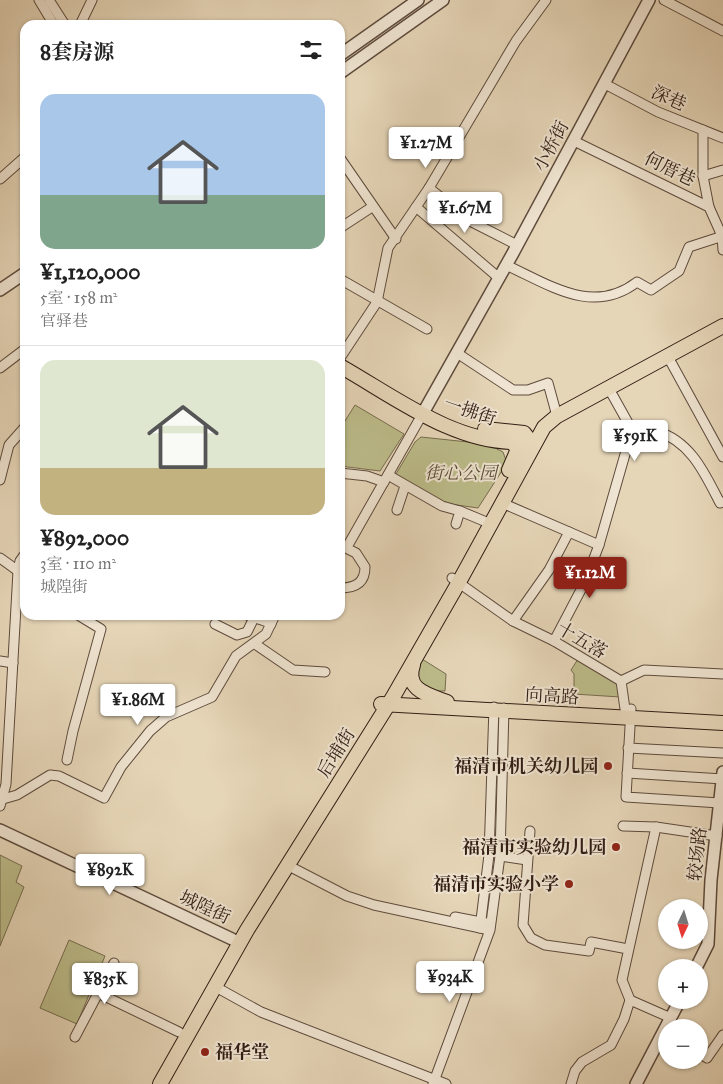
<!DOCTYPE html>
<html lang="zh">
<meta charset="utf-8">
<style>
body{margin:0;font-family:"IM FELL Great Primer","Noto Serif SC",serif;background:#f6f6f6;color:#222;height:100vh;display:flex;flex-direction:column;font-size:19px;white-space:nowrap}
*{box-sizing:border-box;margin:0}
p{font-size:16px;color:#767676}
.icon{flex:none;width:28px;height:28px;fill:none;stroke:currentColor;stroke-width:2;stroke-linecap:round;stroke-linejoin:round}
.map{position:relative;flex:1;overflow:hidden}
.panel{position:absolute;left:20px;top:20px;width:325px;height:600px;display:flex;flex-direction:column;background:#fff;border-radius:15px;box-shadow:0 1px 4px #0004}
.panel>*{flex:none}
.needle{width:32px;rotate:184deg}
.tools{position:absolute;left:658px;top:899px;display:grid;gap:10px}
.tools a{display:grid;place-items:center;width:50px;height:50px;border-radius:50%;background:#fff;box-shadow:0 1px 4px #0004;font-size:25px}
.price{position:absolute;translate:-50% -42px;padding:0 11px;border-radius:5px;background:#fff;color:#222;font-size:16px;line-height:32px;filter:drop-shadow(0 1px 2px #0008)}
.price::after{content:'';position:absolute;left:50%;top:30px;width:15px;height:11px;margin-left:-8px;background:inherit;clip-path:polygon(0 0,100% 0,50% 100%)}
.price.on{background:#8f2418;color:#fff}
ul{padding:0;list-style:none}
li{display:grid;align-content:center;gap:10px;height:265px;padding:0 20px}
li+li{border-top:1px solid #e0e0e0}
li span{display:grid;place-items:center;height:155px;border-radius:15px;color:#555}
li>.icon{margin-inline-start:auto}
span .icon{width:90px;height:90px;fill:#fffc;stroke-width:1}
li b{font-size:21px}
h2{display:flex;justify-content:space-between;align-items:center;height:60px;padding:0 20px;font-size:21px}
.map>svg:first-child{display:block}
</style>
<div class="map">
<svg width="723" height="1084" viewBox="0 0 723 1084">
<rect width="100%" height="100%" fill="#e6d6b8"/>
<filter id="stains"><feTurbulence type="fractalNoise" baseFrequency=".004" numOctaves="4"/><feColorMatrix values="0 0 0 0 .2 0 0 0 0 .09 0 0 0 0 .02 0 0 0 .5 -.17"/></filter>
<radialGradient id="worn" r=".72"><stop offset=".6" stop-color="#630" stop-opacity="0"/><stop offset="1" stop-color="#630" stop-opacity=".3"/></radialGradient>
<g fill="#bcbc8a" stroke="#766c4f">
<polygon points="355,405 404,434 380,471 340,466 340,429"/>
<polygon points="421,437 487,444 503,452 507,463 478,508 443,503 396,474 415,442"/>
<polygon points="422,659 446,674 445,691 429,691 413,681"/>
<polygon points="578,659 620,683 620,697 574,694 574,674 571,670"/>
<polygon points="0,855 22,866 16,882 24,887 0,946"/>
<polygon points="69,940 105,956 77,1024 40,1008"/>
</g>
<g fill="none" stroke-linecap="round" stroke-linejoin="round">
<defs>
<g id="minor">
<polyline points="39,0 54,25"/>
<polyline points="49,0 65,25"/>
<polyline points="664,0 723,31"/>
<polyline points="80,25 92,0"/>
<polyline points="605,84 658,112 723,138"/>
<polyline points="703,130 703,176 709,207"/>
<polyline points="574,141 709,207 722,236 723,250"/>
<polyline points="340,158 396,239"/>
<polyline points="703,176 723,170"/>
<polyline points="0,179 25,157"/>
<polyline points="429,188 472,222 517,245"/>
<polyline points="416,207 499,278"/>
<polyline points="340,228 372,207"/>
<path d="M506,265c44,20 87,51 131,17l14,8 28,-19 10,-24 34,-11"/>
<polyline points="340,279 427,329"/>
<polyline points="457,353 513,390 528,390 548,383 557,416"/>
<polyline points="667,355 723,457"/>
<polyline points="340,358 377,302 388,248 429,188 516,41 546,0"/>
<polyline points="0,368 25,349"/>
<path d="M632,430c8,0 17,-1 24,1 35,10 49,43 64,72l3,-1"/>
<polyline points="340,473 367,476 384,482"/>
<polyline points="388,475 442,506 460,511 456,524"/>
<polyline points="0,480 9,445 25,427"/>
<polyline points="502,503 599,545"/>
<polyline points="397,510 405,486"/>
<polyline points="460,511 484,521"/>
<path d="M340,545l16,8 9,14c0,16 -10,21 -25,21"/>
<polyline points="347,547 423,413"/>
<polyline points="0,558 25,576"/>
<polyline points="452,578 513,621 554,641 621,681"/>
<path d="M247,615c9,4 16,4 24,9"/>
<polyline points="513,621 549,570 569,532"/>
<polyline points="215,624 237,635 247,632 254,618"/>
<polyline points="554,641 585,582 599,545 632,430 608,387"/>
<polyline points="255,644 293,670 325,672"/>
<polyline points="0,661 13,663"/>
<polyline points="621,681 644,670 723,674"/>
<polyline points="621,681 625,709"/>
<polyline points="630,719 631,709 626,797 720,803"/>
<polyline points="628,748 723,753"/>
<polyline points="67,760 73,731 101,629 78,615"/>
<polyline points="627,773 723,779"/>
<polyline points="3,799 17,795 50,775 59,776 104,798 121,767 150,731 166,717 212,697 236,656 266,634 275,615"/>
<polyline points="0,806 6,784 18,571 20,561 25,554"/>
<polyline points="623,826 656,827 717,836"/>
<polyline points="530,831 523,925 531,938 545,945 589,951 591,942 628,949"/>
<polyline points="500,856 527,860"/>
<polyline points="289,866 347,896 374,905 485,929"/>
<polyline points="455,917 486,923"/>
<polyline points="480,928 489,855 494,707"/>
<polyline points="214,986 261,1012 446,1084"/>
<polyline points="98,993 179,1032"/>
<polyline points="630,1000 671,1018"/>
<polyline points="75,1037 114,963"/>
<polyline points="699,1053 707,1058 723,1035"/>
<polyline points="433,1084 490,930 500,856 504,708"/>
<polyline points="571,1084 575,1071 582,1062 611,1045 624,1019 630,1000 622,980 656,827"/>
</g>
<g id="tertiary">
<polyline points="340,55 418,0"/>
<polyline points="340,73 443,0"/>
<polyline points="0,290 25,273"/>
<polyline points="423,413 513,253 649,0"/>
<polyline points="0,830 232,939"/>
<polyline points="696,968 708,944 711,880 723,772"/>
<polyline points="636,1084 680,1000"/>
</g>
<g id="primary">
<path d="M340,366c55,31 116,79 181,76"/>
<polyline points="485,429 524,433 531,442"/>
<polyline points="509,470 518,449 512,442"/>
<path d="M413,665c-9,25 16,30 34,37"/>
<polyline points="381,704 723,723"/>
<polyline points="160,1084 247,930 393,697 459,582 544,427 557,416 723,326"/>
</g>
</defs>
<use href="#minor" stroke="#5e4b3d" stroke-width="11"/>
<use href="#tertiary" stroke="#5e4b3d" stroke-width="14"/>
<use href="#primary" stroke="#311d14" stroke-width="16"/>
<use href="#minor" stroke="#efe4d1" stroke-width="9"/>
<use href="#tertiary" stroke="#efe4d1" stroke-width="11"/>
<use href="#primary" stroke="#e6d6b8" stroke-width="14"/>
</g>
<g fill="#8f2418" stroke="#efe4d1" stroke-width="2">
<circle cx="608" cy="766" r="5"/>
<circle cx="616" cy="847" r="5"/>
<circle cx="569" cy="884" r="5"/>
<circle cx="205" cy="1052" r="5"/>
</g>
<g text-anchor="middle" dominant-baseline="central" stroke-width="4" stroke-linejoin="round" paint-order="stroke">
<g font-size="18" fill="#311d14" stroke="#efe4d1">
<text transform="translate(669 98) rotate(24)">深巷</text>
<text transform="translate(551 146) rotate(-62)">小桥街</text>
<text transform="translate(670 169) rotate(26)">何厝巷</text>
<text transform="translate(470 411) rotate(19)">一拂街</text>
<text transform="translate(582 640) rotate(30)">十五落</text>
<text transform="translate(552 696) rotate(3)">向高路</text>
<text transform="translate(336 753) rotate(-58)">后埔街</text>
<text transform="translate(697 854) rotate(-84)">较场路</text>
<text transform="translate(205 907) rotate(25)">城隍街</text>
</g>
<g font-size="18" font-style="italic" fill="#5b4d37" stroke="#efe4d1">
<text x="461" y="473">街心公园</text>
</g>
<g font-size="18" font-weight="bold" fill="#311d14" stroke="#efe4d1" text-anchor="end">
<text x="598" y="766">福清市机关幼儿园</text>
<text x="606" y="847">福清市实验幼儿园</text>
<text x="559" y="884">福清市实验小学</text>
<text x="215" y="1052" text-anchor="start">福华堂</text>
</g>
</g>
<rect width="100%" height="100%" filter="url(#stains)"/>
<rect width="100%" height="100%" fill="url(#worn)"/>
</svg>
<div class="tools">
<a><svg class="needle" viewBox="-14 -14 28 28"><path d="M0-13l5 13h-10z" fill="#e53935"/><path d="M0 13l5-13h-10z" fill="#767676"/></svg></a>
<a>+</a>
<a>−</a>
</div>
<b class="price" style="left:426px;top:169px">¥1.27M</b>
<b class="price" style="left:465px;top:234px">¥1.67M</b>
<b class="price" style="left:635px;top:462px">¥591K</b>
<b class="price on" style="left:590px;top:599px">¥1.12M</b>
<b class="price" style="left:138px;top:726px">¥1.86M</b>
<b class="price" style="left:110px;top:896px">¥892K</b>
<b class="price" style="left:450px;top:1003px">¥934K</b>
<b class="price" style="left:105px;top:1005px">¥835K</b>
<section class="panel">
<h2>8套房源<svg class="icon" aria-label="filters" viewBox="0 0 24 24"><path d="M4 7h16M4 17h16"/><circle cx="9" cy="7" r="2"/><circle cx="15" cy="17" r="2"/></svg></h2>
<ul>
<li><span style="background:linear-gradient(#a9c7e8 65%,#7fa58c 0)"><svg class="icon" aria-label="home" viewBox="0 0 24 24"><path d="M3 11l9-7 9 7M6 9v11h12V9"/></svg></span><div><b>¥1,120,000</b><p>5室 · 158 m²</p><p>官驿巷</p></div></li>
<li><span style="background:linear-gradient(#dfe7d0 70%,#c2b280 0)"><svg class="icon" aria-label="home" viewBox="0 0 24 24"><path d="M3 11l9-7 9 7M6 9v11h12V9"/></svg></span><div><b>¥892,000</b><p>3室 · 110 m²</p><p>城隍街</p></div></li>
</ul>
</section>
</div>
